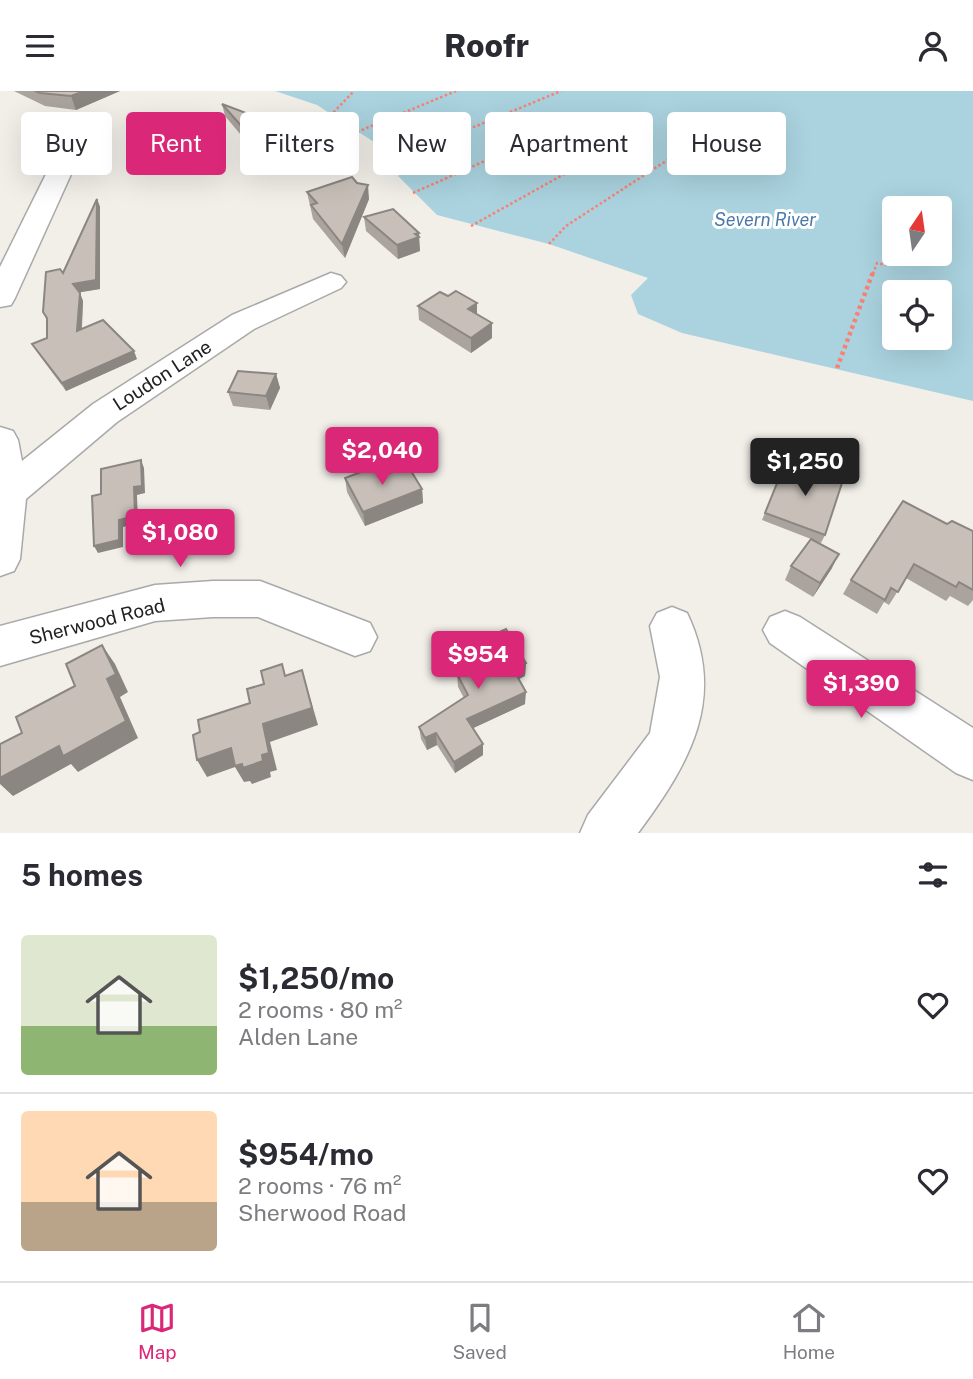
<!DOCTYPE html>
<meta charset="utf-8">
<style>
body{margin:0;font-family:"Public Sans",sans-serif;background:#f2f2f3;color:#2b2b33;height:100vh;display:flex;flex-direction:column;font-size:26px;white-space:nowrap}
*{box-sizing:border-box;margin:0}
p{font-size:23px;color:#7c7c81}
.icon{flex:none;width:38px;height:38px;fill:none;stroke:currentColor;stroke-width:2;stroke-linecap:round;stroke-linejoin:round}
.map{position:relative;height:742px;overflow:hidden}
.sheet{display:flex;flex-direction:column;background:#fff;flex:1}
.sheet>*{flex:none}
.top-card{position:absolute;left:21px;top:21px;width:931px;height:63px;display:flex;gap:14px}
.needle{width:46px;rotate:13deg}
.controls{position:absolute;left:882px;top:105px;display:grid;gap:14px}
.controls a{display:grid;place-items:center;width:70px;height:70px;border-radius:7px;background:#fff;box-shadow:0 7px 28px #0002;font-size:35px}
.price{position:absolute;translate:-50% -60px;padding:0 16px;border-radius:7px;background:#db2777;color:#fff;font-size:23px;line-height:46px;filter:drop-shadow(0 2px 4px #0008)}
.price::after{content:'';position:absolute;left:50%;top:42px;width:21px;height:16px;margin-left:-10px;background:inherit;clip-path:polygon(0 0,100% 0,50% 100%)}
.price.current{background:#222;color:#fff}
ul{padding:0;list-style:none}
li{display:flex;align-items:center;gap:21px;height:175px;padding:0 21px}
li+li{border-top:2px solid #e1e1e2}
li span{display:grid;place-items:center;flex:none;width:196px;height:140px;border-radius:7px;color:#555}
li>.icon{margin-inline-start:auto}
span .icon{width:84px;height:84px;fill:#fffc;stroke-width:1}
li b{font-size:30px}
h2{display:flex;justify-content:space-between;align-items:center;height:84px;padding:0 21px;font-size:30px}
.chip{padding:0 24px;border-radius:7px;background:#fff;box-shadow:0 7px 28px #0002;font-size:24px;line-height:63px}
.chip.current{background:#db2777;color:#fff}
header{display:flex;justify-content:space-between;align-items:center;height:91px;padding:0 21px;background:#fff;font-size:32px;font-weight:800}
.tab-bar{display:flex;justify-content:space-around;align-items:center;height:98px;border-top:2px solid #e1e1e2;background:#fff;font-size:19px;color:#7c7c81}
.tab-bar a{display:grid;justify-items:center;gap:4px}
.tab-bar .current{color:#db2777}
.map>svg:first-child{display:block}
</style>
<header><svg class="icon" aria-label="menu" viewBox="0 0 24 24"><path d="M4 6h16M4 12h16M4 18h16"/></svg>Roofr<svg class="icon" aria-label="person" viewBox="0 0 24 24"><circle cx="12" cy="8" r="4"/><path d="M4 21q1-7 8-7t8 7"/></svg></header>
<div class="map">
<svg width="973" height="742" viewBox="0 0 973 742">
<rect width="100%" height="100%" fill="#f2efe9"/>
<path fill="#aad3df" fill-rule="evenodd" d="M275,0h698v310l-291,-68 -44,-19 -7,-19 17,-17 -99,-34 -112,-29 -39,-39 13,-10 -94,-61zM894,117h46v46h-46zM894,201h46v46h-46z"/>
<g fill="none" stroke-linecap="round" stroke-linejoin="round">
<defs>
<g id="minor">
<polygon points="70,52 79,54 82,59 15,207 11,214 0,216 0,176 58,59 61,54"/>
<polygon points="331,182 341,185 346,191 341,197 254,238 117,331 26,408 20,468 14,480 0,485 0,336 13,340 18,349 22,370 93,313 232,224"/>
<polygon points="213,490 260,490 370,532 377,546 370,560 355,565 258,526 213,526 155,530 0,575 0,535 155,494"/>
<path d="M672,516l15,6c41,86 2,151 -49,220h-58l8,-18 62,-82 10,-56 -10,-51 7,-13z"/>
<polygon points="785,520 800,526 973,637 973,689 956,682 770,552 763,539 770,526"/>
</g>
</defs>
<use href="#minor" stroke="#a9a9a9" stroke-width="3"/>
<g stroke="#fa8072" stroke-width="2.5" stroke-dasharray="2.5 2.5" stroke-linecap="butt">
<polyline points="330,25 354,0"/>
<polyline points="357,41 456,0"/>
<polyline points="399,67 561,0"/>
<polyline points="413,102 588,24 593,26"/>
<polyline points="471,135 620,52 611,48"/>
<polyline points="549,153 566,135 686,57"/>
<polyline points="873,183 877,172 886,174"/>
</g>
<polyline stroke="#fa8072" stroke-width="4.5" stroke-dasharray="3.5 3.5" stroke-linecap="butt" points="837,277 873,181"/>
<use href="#minor" fill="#fff" fill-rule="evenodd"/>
</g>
<g fill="#aba49e">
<polygon points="14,0 120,0 76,19 45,15"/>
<polygon points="222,13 286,37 319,65 267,75 225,25"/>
<polygon points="307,101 369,108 345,167 313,128"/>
<polygon points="97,108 100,116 100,198 79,201 83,210 82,238 137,268 66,300 37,261 32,253 47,247 47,230 43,221 63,182"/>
<polygon points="364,126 420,156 420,160 398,168 366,140"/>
<polygon points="448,205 477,212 477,223 492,247 471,262 419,229 418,215"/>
<polygon points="276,283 280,297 270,319 233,315 228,301"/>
<polygon points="786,370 825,444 821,452 811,448 832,477 813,506 785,489 791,475 811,448 762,429"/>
<polygon points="345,387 422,398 423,412 365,435 347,401"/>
<polygon points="947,433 973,440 973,509 968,515 950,505 946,510 906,487 889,514 884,511 877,523 843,503 851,489"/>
<polygon points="453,562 526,572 525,585 519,588 525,613 473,637 483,664 455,682 437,654 427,659 421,648 419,636 464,607 458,596 457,583 458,583 454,574"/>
</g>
<g fill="#8b8681">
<polygon points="84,0 120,0 76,19 71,5"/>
<polygon points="317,52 319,65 267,75 265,62"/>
<polygon points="368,94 369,108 345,167 342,153"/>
<polygon points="97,108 100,116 100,198 76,202 73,193"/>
<polygon points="419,142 420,160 398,168 397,154"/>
<polygon points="80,202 83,210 81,248 77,240"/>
<polygon points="477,212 477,227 468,218"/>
<polygon points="492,232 492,247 471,262 471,247"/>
<polygon points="134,260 137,268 66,300 62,292"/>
<polygon points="276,283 280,297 270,319 266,305"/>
<polygon points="141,369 144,377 145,402 137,404 138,432 123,436 123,456 98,462 94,455 119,429 134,396"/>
<polygon points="422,398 423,412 365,435 363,421"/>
<polygon points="839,463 832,477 813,506 820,492"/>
<polygon points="102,554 115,573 128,601 120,606 138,647 78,681 71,673 13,705 0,693 0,687 107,588"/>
<polygon points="526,572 525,585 512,591 513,578"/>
<polygon points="302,579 318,634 270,651 277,679 270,681 271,686 252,693 250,690 244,691 235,676 207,686 197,669 231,657 262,664 263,633"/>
<polygon points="526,601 525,613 467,640 467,628"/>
<polygon points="436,642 437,654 427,659 425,647"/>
<polygon points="483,653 483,664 455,682 454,671"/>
</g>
<g fill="#c7bfb8" stroke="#8b8681" stroke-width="2">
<polygon points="35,0 84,0 71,5 40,2"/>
<polygon points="222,13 286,37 299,33 317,52 265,62"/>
<polygon points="352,86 357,92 368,94 342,153 311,114 317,112 307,101"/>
<polygon points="97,108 96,189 73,193 80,202 77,240 103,229 134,260 62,292 32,253 47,247 47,227 43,221 46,181 60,178 63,182"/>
<polygon points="393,118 419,142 415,143 419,146 397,154 364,126"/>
<polygon points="456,200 477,212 468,218 492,232 471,247 418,215 440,201 448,205"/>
<polygon points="238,280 276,283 266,305 228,301"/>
<polygon points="141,369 142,395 134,396 135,425 119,429 119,449 94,455 92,405 101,403 101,378"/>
<polygon points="786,370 843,389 825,444 765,422"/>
<polygon points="408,375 422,398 363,421 345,387 374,376 379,386"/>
<polygon points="903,410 947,433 952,430 973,440 973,499 959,491 956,496 914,473 898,501 891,497 885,509 851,489"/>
<polygon points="811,448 839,463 820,492 791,475"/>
<polygon points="506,538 526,572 513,578 526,601 467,628 483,653 454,671 436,642 425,647 419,636 468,604 457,583 463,580 453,562"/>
<polygon points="102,554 116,583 107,588 126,630 63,665 59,655 0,687 0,653 22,642 16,626 75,595 66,573"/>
<polygon points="282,573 285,585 302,579 312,617 263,633 269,662 262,664 263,670 243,677 242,673 235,675 231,657 197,669 193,644 200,641 198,629 250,612 247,598 264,593 261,580"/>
</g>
<g text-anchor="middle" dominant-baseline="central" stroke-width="6" stroke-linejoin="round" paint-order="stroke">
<g font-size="18" font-style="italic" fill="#4a7aab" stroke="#fff">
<text x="765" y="128">Severn River</text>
</g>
<g font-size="19" fill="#222" stroke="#fff">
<text transform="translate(162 284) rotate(-33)">Loudon Lane</text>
<text transform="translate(97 530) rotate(-14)">Sherwood Road</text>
</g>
</g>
</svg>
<div class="controls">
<a><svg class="needle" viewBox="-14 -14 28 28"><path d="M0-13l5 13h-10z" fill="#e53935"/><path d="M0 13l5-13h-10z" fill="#7c7c81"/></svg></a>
<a><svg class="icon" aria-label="locate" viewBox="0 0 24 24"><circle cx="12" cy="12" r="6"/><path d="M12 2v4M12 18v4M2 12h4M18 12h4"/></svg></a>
</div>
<b class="price" style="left:382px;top:396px">$2,040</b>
<b class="price current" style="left:805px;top:407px">$1,250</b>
<b class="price" style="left:180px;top:478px">$1,080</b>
<b class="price" style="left:478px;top:600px">$954</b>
<b class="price" style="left:861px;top:629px">$1,390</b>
<div class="top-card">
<a class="chip">Buy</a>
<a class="chip current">Rent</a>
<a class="chip">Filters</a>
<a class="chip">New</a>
<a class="chip">Apartment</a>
<a class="chip">House</a>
</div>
</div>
<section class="sheet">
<h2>5 homes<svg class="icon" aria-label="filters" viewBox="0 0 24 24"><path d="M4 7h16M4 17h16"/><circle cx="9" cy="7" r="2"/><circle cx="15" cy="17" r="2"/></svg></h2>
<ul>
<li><span style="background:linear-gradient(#dfe7d0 65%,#8fb573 0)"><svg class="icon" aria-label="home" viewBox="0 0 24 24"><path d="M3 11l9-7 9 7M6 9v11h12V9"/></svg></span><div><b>$1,250/mo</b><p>2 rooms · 80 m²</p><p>Alden Lane</p></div><svg class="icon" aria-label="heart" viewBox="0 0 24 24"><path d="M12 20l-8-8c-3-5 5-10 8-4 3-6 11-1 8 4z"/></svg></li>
<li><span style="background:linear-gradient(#ffd9b3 65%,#b9a48a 0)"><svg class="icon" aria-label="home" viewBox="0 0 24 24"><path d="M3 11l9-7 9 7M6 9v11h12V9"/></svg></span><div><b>$954/mo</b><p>2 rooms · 76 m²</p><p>Sherwood Road</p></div><svg class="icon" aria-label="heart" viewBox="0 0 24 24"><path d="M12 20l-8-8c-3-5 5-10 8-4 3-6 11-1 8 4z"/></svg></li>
</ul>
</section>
<nav class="tab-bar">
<a class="current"><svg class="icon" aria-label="map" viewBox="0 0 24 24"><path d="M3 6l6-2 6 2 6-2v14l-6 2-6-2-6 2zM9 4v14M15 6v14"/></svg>Map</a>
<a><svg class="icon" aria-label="saved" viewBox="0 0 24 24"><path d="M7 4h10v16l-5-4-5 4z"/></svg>Saved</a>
<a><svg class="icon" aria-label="home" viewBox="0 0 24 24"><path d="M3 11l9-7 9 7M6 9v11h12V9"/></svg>Home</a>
</nav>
